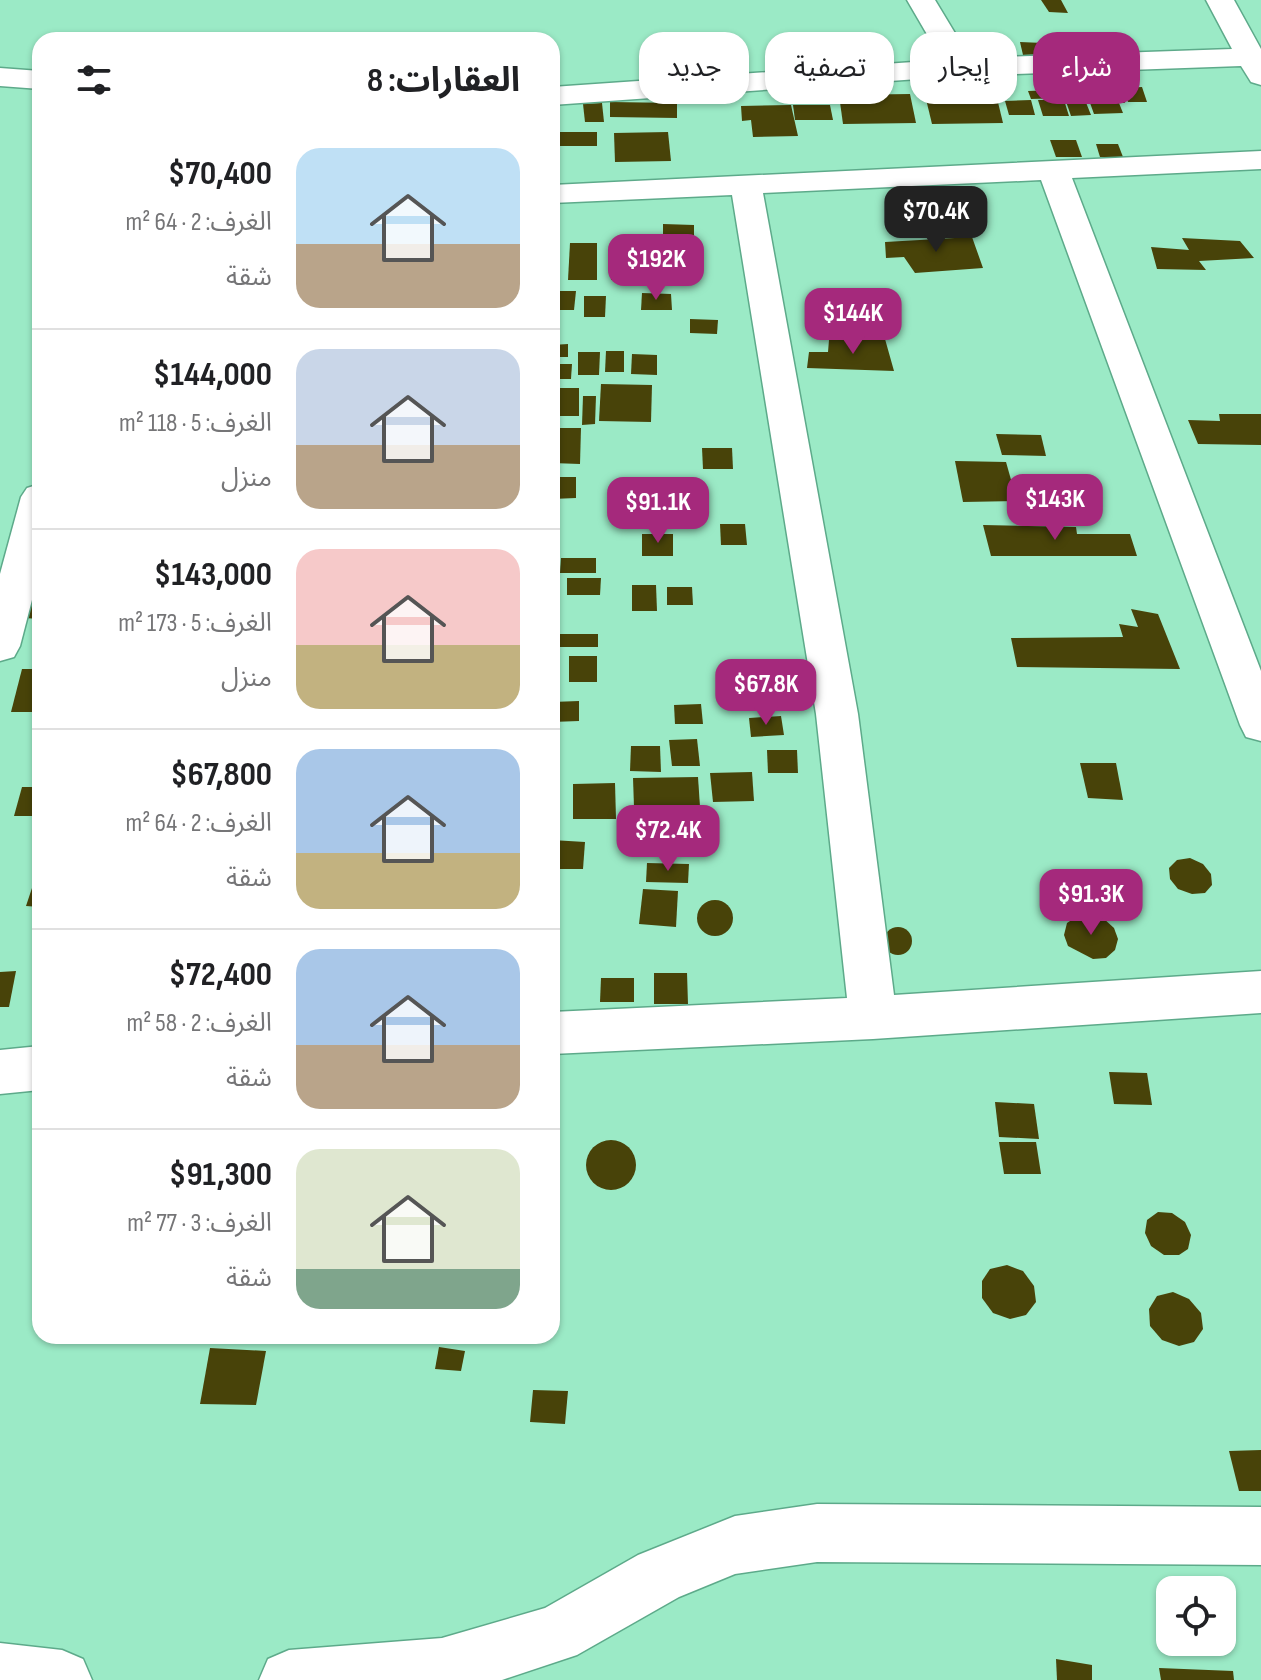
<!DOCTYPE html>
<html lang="ar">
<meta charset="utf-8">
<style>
body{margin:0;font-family:"Sofia Sans Condensed","Noto Sans Arabic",sans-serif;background:#f6f6f6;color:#202124;direction:rtl;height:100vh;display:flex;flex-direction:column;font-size:30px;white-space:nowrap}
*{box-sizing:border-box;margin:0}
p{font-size:26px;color:#757577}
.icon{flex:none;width:44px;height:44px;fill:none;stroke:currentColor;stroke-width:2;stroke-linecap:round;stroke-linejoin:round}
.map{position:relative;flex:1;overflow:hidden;direction:ltr}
.sheet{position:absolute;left:32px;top:32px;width:528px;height:1312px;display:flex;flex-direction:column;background:#fff;border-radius:24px;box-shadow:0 2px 6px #0004;direction:rtl}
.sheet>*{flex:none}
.top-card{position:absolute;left:584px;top:32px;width:556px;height:72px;direction:rtl;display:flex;gap:16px}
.fabs{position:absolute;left:1156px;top:1576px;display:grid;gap:16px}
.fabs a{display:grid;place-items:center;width:80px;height:80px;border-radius:16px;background:#fff;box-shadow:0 2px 6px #0004;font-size:40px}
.price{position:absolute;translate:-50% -68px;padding:0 18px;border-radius:16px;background:#a5297c;color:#fff;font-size:26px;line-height:52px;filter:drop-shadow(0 2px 4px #0008)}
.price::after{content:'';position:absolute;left:50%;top:48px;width:24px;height:18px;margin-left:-12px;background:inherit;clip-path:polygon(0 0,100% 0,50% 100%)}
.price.active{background:#222;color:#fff}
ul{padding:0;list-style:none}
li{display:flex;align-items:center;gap:24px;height:200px;padding:0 40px}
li+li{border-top:2px solid #e0e0e0}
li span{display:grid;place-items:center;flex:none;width:224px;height:160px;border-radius:24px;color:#555}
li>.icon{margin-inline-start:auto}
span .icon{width:96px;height:96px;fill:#fffc;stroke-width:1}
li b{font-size:34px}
h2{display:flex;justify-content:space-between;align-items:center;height:96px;padding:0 40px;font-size:34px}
.pill{padding:0 28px;border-radius:24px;background:#fff;box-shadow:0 2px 6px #0004;font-size:28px;line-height:72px}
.pill.active{background:#a5297c;color:#fff}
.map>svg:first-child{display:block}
</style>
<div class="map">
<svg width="1261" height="1680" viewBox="0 0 1261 1680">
<rect width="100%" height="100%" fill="#9beac6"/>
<g fill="#484309">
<polygon points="1041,0 1061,0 1068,13 1049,12"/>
<polygon points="1020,42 1043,43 1046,54 1023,55"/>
<polygon points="1142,87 1147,102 1128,102 1122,88"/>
<polygon points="1119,88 1125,103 1119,103 1123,113 1094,114 1085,89"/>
<polygon points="1057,90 1060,98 1031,99 1028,91"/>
<polygon points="1062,90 1081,90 1091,115 1071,116"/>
<polygon points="910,94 916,123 843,124 839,95"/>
<polygon points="996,94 1003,123 932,124 925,95"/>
<polygon points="1031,100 1035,115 1009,115 1005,101"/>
<polygon points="1038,100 1064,100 1069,116 1043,116"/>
<polygon points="610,102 677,103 677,118 610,117"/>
<polygon points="602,103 604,122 585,122 583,104"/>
<polygon points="791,105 798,136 753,137 751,120 742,121 741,106"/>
<polygon points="793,105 830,105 833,120 795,120"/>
<rect x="558" y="132" width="39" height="14"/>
<polygon points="668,132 671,161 615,162 614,133"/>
<polygon points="1050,140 1076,140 1082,157 1056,157"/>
<polygon points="1096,144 1118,144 1123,157 1100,157"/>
<polygon points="552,215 560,215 558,248 552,248"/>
<polygon points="663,224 694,225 694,239 663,239"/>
<polygon points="972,237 983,268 915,273 904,257 886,258 885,242"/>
<polygon points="1182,238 1240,241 1254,258 1199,261 1206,270 1157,269 1151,247 1189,250"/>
<polygon points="570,243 597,243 597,280 568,280"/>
<polygon points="662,245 699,245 699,261 663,261"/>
<polygon points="611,259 640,259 641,280 611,280"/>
<polygon points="557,291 576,291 574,310 556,310"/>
<polygon points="642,293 671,294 672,310 641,310"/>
<polygon points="584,296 606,296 605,317 584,317"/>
<polygon points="690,319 718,320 717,334 690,333"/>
<polygon points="885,339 894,371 807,368 809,352 828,352 829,340"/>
<polygon points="568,344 568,357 552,357 552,345"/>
<polygon points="606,351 624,351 624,372 605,372"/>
<polygon points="578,352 600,352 599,375 578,375"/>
<polygon points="632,354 657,355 657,375 631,374"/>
<polygon points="552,364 572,364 571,379 552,379"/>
<polygon points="601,384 652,385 651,422 599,421"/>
<rect x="552" y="388" width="27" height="28"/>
<polygon points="583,396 596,396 595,424 582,425"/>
<polygon points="1219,414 1261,414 1261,445 1198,444 1188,420 1220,421"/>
<polygon points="552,428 581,428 580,464 552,463"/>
<polygon points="996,434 1041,435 1046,456 1002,455"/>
<polygon points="702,448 732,448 733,469 703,469"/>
<polygon points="955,461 1006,462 1017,501 963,502"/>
<polygon points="552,477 576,477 576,498 552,499"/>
<polygon points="720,524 745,524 747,545 721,545"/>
<polygon points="983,525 1076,527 1077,534 1130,534 1137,556 991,556"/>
<rect x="642" y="534" width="31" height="22"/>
<polygon points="561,558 596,558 596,573 560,573"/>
<polygon points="567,578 601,578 600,595 567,595"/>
<polygon points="632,585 656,585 657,611 632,611"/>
<polygon points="667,587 692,587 693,605 667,605"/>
<polygon points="33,594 40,594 40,619 24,618"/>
<polygon points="1131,609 1158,614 1180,669 1017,667 1011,638 1123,637 1119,624 1138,627"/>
<rect x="552" y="634" width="46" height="13"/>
<rect x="569" y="656" width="28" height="26"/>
<polygon points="22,669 40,669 40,712 11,712"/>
<polygon points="579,701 579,721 552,722 552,702"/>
<polygon points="701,704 703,724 675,724 674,705"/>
<polygon points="781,716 784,735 751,737 749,718"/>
<polygon points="697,739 700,766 672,766 669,740"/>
<polygon points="631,746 660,746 661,772 630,771"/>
<polygon points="767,750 797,750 798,773 768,773"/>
<polygon points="1080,763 1116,763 1123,800 1088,798"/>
<polygon points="752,772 754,801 713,802 710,773"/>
<polygon points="698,777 700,807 634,807 633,778"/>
<polygon points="615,783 616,819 573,819 573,784"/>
<polygon points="22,787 40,787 40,816 14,816"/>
<polygon points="552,840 585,842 583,869 552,869"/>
<polygon points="1190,858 1203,864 1211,874 1212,885 1205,893 1192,894 1178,889 1170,879 1169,868 1177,860"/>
<polygon points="647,863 689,864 688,883 646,882"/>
<polygon points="36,876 40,876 40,907 26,906"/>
<polygon points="643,889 678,891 676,927 639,924"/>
<circle cx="715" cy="918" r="18"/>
<polygon points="1090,915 1103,918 1114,928 1118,939 1115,950 1106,958 1093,959 1068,946 1064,935 1067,923 1076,917"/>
<circle cx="898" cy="941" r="14"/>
<polygon points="16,971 9,1007 0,1007 0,972"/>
<polygon points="654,973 687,973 688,1004 654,1004"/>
<polygon points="601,978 634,978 634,1002 600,1002"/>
<polygon points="1109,1072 1147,1073 1152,1105 1114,1104"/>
<polygon points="995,1102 1034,1104 1039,1139 999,1137"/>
<circle cx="611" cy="1165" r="25"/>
<polygon points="999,1142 1036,1142 1041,1174 1004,1174"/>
<polygon points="1158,1212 1172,1213 1185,1222 1191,1235 1188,1249 1179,1255 1164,1255 1151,1246 1145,1233 1147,1220"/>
<polygon points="1007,1265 1023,1271 1034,1286 1036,1302 1026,1315 1010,1319 993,1313 982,1298 982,1281 990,1269"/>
<polygon points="1173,1292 1189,1299 1201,1313 1203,1329 1194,1342 1179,1346 1162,1340 1150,1326 1149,1309 1157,1296"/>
<polygon points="439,1347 465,1351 461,1371 435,1369"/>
<polygon points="210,1348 266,1351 256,1405 200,1404"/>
<polygon points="533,1390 568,1391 565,1424 530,1422"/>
<polygon points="1261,1450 1261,1491 1239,1491 1229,1451"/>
<polygon points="1056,1659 1092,1665 1092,1680 1057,1680"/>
<polygon points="1159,1668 1233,1671 1234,1680 1161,1680"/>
</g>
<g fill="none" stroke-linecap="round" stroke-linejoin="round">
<defs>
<g id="minor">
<polygon points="907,0 935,0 970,58 1232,49 1206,0 1234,0 1261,49 1261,85 1251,82 1241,66 961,76 552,105 552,87 942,60"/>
<polygon points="0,68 40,71 40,89 0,86"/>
<polygon points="1261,151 1261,169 1072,178 1261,671 1261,741 1246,737 1240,725 1041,180 763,193 858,714 894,995 1261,971 1261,1013 873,1039 552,1054 552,1012 847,998 816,714 732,195 552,203 552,185"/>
<polygon points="40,484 40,569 20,646 14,657 0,661 0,574 21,497 27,488"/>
<polygon points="40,1046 40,1090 0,1094 0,1050"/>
<polygon points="817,1504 1261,1507 1261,1565 817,1562 735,1574 679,1597 577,1655 502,1680 259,1680 268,1659 289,1650 442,1638 545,1608 638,1555 735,1516"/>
<polygon points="0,1643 62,1650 83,1659 92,1680 0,1680"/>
</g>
</defs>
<use href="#minor" stroke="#5daa8a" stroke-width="3"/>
<use href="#minor" fill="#fff" fill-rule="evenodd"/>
</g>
</svg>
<div class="fabs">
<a><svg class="icon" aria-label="locate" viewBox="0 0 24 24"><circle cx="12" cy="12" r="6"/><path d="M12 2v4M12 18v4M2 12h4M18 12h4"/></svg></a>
</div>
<b class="price active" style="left:936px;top:254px">$70.4K</b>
<b class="price" style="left:656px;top:302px">$192K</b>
<b class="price" style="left:853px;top:356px">$144K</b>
<b class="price" style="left:1055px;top:542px">$143K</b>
<b class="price" style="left:658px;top:545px">$91.1K</b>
<b class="price" style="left:766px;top:727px">$67.8K</b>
<b class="price" style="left:668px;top:873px">$72.4K</b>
<b class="price" style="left:1091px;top:937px">$91.3K</b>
<div class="top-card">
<a class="pill active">شراء</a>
<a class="pill">إيجار</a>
<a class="pill">تصفية</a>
<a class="pill">جديد</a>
</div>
<section class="sheet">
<h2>العقارات: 8<svg class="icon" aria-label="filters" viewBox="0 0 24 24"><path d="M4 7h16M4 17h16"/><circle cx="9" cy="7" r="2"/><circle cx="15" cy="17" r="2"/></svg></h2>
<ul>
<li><span style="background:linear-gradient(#bfe0f5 60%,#b9a48a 0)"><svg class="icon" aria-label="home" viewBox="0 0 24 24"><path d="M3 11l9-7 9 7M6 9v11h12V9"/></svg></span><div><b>$70,400</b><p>الغرف: 2 · 64 m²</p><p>شقة</p></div></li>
<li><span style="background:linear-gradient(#c9d6e8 60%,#b9a48a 0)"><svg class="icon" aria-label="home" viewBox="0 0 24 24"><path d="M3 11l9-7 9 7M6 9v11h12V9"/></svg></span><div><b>$144,000</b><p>الغرف: 5 · 118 m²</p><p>منزل</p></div></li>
<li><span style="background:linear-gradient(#f6c9c9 60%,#c2b280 0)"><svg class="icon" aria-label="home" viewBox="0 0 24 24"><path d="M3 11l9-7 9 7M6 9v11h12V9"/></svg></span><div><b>$143,000</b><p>الغرف: 5 · 173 m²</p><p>منزل</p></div></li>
<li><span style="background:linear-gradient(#a9c7e8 65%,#c2b280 0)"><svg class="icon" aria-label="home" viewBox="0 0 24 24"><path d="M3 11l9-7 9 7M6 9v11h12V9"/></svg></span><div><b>$67,800</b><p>الغرف: 2 · 64 m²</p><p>شقة</p></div></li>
<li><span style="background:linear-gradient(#a9c7e8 60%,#b9a48a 0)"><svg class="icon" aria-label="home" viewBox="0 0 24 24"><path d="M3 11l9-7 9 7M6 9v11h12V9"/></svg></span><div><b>$72,400</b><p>الغرف: 2 · 58 m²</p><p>شقة</p></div></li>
<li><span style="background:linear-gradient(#dfe7d0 75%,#7fa58c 0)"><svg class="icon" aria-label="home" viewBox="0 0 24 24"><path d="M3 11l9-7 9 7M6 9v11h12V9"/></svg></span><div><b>$91,300</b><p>الغرف: 3 · 77 m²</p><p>شقة</p></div></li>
</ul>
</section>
</div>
